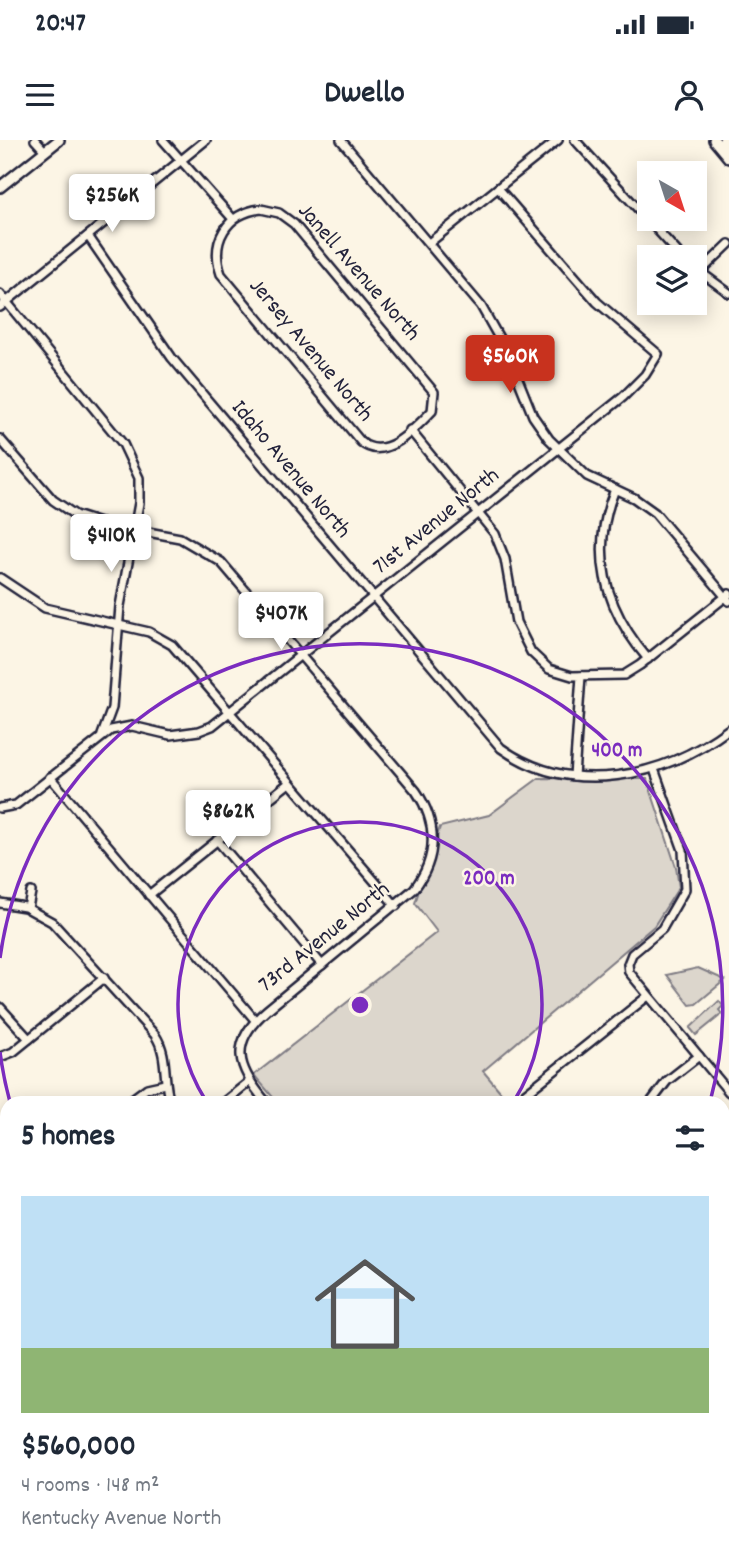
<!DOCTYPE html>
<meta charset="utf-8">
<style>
body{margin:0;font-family:Dekko,sans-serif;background:#f2f2f3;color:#1f2937;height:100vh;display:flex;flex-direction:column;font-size:26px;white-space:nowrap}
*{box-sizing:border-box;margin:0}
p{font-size:23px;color:#747a83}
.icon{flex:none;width:38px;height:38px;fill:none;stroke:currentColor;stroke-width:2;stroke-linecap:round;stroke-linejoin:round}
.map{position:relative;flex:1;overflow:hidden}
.drawer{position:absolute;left:0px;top:956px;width:730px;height:471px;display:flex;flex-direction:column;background:#fff;border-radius:21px 21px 0 0;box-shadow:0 4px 18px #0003}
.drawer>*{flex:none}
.needle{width:46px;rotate:141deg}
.fabs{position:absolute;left:637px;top:21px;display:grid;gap:14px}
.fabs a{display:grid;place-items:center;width:70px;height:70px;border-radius:0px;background:#fff;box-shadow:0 4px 18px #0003;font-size:35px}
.price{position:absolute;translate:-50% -60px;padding:0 16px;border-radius:7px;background:#fff;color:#222;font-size:23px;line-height:46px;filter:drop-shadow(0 2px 4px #0008)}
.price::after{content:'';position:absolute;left:50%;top:42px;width:21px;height:16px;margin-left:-10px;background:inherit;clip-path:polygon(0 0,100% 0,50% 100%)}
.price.selected{background:#c8321e;color:#fff}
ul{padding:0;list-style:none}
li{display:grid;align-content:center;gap:14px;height:371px;padding:0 21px}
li+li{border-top:2px solid #e0e1e3}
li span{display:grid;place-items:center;height:217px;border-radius:0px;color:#555}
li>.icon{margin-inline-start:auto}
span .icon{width:126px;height:126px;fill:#fffc;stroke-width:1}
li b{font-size:30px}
h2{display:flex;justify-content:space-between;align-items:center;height:84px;padding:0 21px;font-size:30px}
.status{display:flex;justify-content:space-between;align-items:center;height:49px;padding:0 35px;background:#fff;direction:ltr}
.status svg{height:19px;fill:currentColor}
header{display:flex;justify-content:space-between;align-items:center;height:91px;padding:0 21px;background:#fff;font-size:32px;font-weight:800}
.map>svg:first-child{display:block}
</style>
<div class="status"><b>20:47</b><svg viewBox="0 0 49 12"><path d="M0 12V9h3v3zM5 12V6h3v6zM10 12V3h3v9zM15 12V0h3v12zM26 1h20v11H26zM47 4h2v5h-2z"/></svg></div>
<header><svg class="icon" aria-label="menu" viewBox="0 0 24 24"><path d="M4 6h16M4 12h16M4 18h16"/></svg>Dwello<svg class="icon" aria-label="person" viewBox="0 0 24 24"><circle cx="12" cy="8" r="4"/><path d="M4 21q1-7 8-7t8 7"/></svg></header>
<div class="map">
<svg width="729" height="1425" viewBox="0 0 729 1425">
<rect width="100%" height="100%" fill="#fcf5e5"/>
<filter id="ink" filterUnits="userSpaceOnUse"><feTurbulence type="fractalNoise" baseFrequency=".0143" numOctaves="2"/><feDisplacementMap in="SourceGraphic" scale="14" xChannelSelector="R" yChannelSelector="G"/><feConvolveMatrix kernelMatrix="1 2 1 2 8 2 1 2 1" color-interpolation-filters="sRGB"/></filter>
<g filter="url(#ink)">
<g fill="#dcd6cc" stroke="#7f7c84" stroke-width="2">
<polygon points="539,638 647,639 676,727 679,747 654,786 483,931 505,957 499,962 277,962 254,935 437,792 415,763 440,687 489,675"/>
<polygon points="698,828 725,840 696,864 690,865 667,835"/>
<polygon points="719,861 723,866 719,870 722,874 696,895 690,888"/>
</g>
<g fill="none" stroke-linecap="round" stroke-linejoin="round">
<defs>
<g id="minor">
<polyline points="35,0 45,11"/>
<polyline points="163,0 233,79"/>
<polyline points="341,0 481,166 508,214 533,276 549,299 587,336 634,358 655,373 729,461"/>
<polyline points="575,0 682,117"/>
<path d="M261,69l18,4 15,11 140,168 -2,19c-16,16 -47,52 -71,31l-140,-168c-11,-32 5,-61 40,-65z"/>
<path d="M88,96l84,122 329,390c70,50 163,30 228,-19"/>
<polyline points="429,103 558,0"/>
<polyline points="695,128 729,153"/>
<polyline points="700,132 729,104"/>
<polyline points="0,154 123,304 139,338 139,363 120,466 112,568 102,595"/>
<polyline points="0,167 206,0"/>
<polyline points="410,290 495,394 505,419 516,482 531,512 549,529 572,536 624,535 640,525 729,454"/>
<path d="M0,299l53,61 22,15 25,8 80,15 41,24 195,229c22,32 22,67 -2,98l-147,121c-39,33 -30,58 -1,92"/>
<path d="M615,349c-26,63 -10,120 33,170"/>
<polyline points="0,438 45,468 149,492 172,505 396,766"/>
<polyline points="654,629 683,710 685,749 662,789 632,814 628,824 629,832 729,952"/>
<polyline points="574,636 581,536"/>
<polyline points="50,637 255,880"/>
<polyline points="0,668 16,665 111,590 132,586 170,595 199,591 212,586 623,257 645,235 658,214 597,162 498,48"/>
<polyline points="217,700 322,825"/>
<polyline points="149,755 289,643"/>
<path d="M0,763l25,4 27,15 103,113c14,21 7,44 15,67"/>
<polyline points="28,768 31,752"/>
<polyline points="0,867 29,899"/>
<polyline points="0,917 13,912 104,838"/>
<polyline points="128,962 147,948 165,944"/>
<polyline points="224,962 249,942"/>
<polyline points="515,962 648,856"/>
<polyline points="651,962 667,941 699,916"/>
<polyline points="0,1023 7,1030"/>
<polyline points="723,1028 729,1023"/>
<polyline points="0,1145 7,1139"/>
<polyline points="723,1145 729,1140"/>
<polyline points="0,1147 7,1156"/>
<polyline points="723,1229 729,1236"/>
<polyline points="723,1261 729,1256"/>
<polyline points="74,1419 79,1425"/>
<polyline points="231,1419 235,1425"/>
<polyline points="356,1419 361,1425"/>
<polyline points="524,1419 529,1425"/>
<polyline points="645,1419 650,1425"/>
<polyline points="329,1425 336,1419"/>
<polyline points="621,1425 628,1419"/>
</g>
<g id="tertiary">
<polyline points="714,0 729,18"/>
<polyline points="724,0 729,6"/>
<polyline points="0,47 59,0"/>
<polyline points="0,1204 7,1212"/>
<polyline points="0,1220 7,1228"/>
<polyline points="161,1419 166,1425"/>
<polyline points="177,1419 182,1425"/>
<polyline points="59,1425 66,1419"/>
</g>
</defs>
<use href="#minor" stroke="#22223b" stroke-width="12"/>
<use href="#tertiary" stroke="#22223b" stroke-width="14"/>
<use href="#minor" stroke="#fcf5e5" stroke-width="7"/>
<use href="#tertiary" stroke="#fcf5e5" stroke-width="9"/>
</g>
</g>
<g fill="none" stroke="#7b2cbf" stroke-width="3.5">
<path d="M206 961A182 182 0 1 1 514 961"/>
<path d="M10 962A363 363 0 0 1 0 912M0 818A363 363 0 1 1 710 962"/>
</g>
<g text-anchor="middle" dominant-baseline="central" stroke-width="5" stroke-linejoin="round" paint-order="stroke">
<g font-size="23" fill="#22223b" stroke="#fcf5e5">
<text transform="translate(358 133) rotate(49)">Janell Avenue North</text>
<text transform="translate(310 211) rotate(50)">Jersey Avenue North</text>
<text transform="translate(290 330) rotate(50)">Idaho Avenue North</text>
<text transform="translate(437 382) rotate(-39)">71st Avenue North</text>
<text transform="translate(325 798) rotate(-39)">73rd Avenue North</text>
</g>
</g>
<circle cx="360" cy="865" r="10" fill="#7b2cbf" stroke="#fcf5e5" stroke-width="3.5"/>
<g font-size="21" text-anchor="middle" font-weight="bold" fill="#7b2cbf" stroke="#fcf5e5" stroke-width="5" stroke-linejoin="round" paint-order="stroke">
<text x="617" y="616">400 m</text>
<text x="489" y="744">200 m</text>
</g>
</svg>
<div class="fabs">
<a><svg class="needle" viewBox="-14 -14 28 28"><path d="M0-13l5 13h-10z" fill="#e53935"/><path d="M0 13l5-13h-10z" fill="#747a83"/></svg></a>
<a><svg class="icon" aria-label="layers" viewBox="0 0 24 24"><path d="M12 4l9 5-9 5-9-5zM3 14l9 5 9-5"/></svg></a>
</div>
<b class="price" style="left:112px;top:94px">$256K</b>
<b class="price selected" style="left:510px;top:255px">$560K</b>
<b class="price" style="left:111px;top:434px">$410K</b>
<b class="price" style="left:281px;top:512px">$407K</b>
<b class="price" style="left:228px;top:710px">$862K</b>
<section class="drawer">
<h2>5 homes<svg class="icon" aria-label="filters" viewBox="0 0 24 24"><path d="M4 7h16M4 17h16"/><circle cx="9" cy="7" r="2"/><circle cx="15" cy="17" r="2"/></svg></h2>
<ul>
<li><span style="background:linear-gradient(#bfe0f5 70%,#8fb573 0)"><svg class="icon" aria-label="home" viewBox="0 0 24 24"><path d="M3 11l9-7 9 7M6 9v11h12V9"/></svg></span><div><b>$560,000</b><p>4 rooms · 148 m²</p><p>Kentucky Avenue North</p></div></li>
</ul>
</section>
</div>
